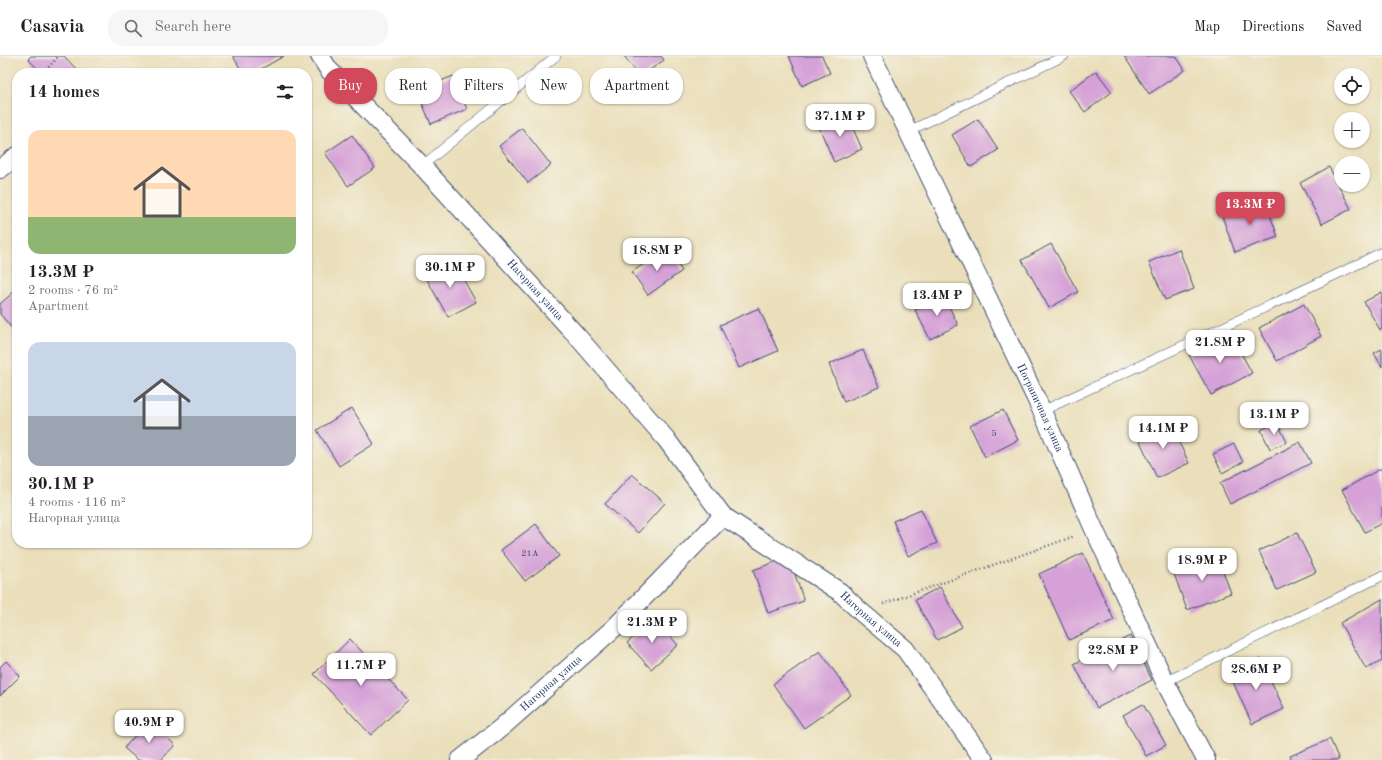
<!DOCTYPE html>
<meta charset="utf-8">
<style>
body{margin:0;font-family:"Old Standard TT",serif;background:#f6f6f6;color:#202124;height:100vh;display:flex;flex-direction:column;font-size:15px;white-space:nowrap}
*{box-sizing:border-box;margin:0}
p{font-size:13px;color:#757577}
.icon{flex:none;width:22px;height:22px;fill:none;stroke:currentColor;stroke-width:2;stroke-linecap:round;stroke-linejoin:round}
.map{position:relative;flex:1;overflow:hidden}
.details{position:absolute;left:12px;top:12px;width:300px;height:480px;display:flex;flex-direction:column;background:#fff;border-radius:16px;box-shadow:0 1px 3px #0004}
.details>*{flex:none}
.hud{position:absolute;left:324px;top:12px;width:380px;height:36px;display:flex;gap:8px}
.buttons{position:absolute;left:1334px;top:12px;display:grid;gap:8px}
.buttons a{display:grid;place-items:center;width:36px;height:36px;border-radius:50%;background:#fff;box-shadow:0 1px 3px #0004;font-size:20px}
.price{position:absolute;translate:-50% -34px;padding:0 9px;border-radius:8px;background:#fff;color:#222;font-size:13px;line-height:26px;filter:drop-shadow(0 1px 2px #0008)}
.price::after{content:'';position:absolute;left:50%;top:24px;width:12px;height:9px;margin-left:-6px;background:inherit;clip-path:polygon(0 0,100% 0,50% 100%)}
.price.selected{background:#d1495b;color:#fff}
ul{padding:0;list-style:none}
li{display:grid;align-content:center;gap:8px;height:212px;padding:0 16px}
li span{display:grid;place-items:center;height:124px;border-radius:12px;color:#555}
li>.icon{margin-inline-start:auto}
span .icon{width:72px;height:72px;fill:#fffc;stroke-width:1}
li b{font-size:17px}
h2{display:flex;justify-content:space-between;align-items:center;height:48px;padding:0 16px;font-size:17px}
.pill{padding:0 14px;border-radius:16px;background:#fff;box-shadow:0 1px 3px #0004;font-size:14px;line-height:36px}
.pill.selected{background:#d1495b;color:#fff}
header{display:flex;align-items:center;gap:24px;box-sizing:border-box;height:56px;padding:0 20px;background:#fff;border-bottom:1px solid #e0e0e0}
header strong{font-size:19px}
nav{display:flex;gap:22px;margin-inline-start:auto;font-size:14px}
.search{width:280px;height:36px;background:#f6f6f6;display:flex;align-items:center;gap:10px;box-sizing:border-box;padding:0 14px;border-radius:16px;color:#757577;font-size:15px}
.map>svg:first-child{display:block}
</style>
<header>
<strong>Casavia</strong>
<div class="search"><svg class="icon" aria-label="search" viewBox="0 0 24 24"><circle cx="10" cy="10" r="6"/><path d="M15 15l6 6"/></svg>Search here</div>
<nav><a>Map</a><a>Directions</a><a>Saved</a></nav>
</header>
<div class="map">
<svg width="1382" height="704" viewBox="0 0 1382 704">
<rect width="100%" height="100%" fill="#f7f3e8"/>
<filter id="ink" filterUnits="userSpaceOnUse"><feTurbulence type="fractalNoise" baseFrequency=".025" numOctaves="2"/><feDisplacementMap in="SourceGraphic" scale="8" xChannelSelector="R" yChannelSelector="G"/><feConvolveMatrix kernelMatrix="1 2 1 2 8 2 1 2 1" color-interpolation-filters="sRGB"/></filter>
<filter id="wash" filterUnits="userSpaceOnUse"><feTurbulence type="fractalNoise" baseFrequency=".012" numOctaves="4" result="noise"/><feDisplacementMap in="SourceGraphic" scale="16" xChannelSelector="R" yChannelSelector="G"/><feGaussianBlur stdDeviation="0.9" result="paint"/><feColorMatrix in="noise" values="0 0 0 0 0 0 0 0 0 0 0 0 0 0 0 0 0 1.4 0 .05"/><feComposite in="paint" operator="in"/></filter>
<g filter="url(#wash)">
<rect width="100%" height="100%" fill="#eadfba"/>
<g id="blocks">
<g fill="#d5a1d7">
<polygon points="31,0 64,0 80,17 42,17 28,3"/>
<polygon points="233,0 284,0 254,17 243,17"/>
<polygon points="624,0 661,0 664,4 640,21"/>
<polygon points="789,0 822,0 830,17 802,30"/>
<polygon points="1124,0 1176,0 1185,14 1149,38"/>
<polygon points="1096,15 1112,36 1085,56 1069,35"/>
<polygon points="453,20 467,53 431,68 417,35"/>
<polygon points="847,59 862,93 834,106 819,71"/>
<polygon points="978,63 998,94 971,111 952,79"/>
<polygon points="522,72 551,109 528,127 499,90"/>
<polygon points="352,79 375,112 348,130 325,97"/>
<polygon points="1329,111 1351,153 1322,168 1300,127"/>
<polygon points="1265,145 1278,181 1235,196 1222,160"/>
<polygon points="1051,188 1078,236 1049,252 1022,204"/>
<polygon points="667,192 682,215 648,239 632,216"/>
<polygon points="1179,193 1194,233 1165,244 1149,206"/>
<polygon points="453,205 476,246 448,261 425,220"/>
<polygon points="17,233 17,278 0,258 0,248"/>
<polygon points="1382,236 1382,273 1380,274 1364,246"/>
<polygon points="944,240 958,269 930,283 915,254"/>
<polygon points="1304,248 1321,280 1277,305 1259,272"/>
<polygon points="759,252 778,295 739,312 720,269"/>
<polygon points="1230,277 1252,317 1211,339 1189,299"/>
<polygon points="1382,293 1382,311 1374,297"/>
<polygon points="863,294 879,331 844,346 829,308"/>
<polygon points="352,352 374,388 339,410 317,374"/>
<polygon points="1003,354 1018,384 985,401 970,370"/>
<polygon points="1169,366 1189,407 1157,422 1138,381"/>
<polygon points="1277,366 1287,386 1270,393 1261,374"/>
<polygon points="1300,386 1311,407 1230,448 1220,427"/>
<polygon points="1234,388 1243,406 1222,417 1213,398"/>
<polygon points="1382,412 1382,467 1365,476 1342,434"/>
<polygon points="632,418 665,447 638,477 605,448"/>
<polygon points="921,453 937,487 908,500 893,465"/>
<polygon points="536,468 559,500 525,525 501,494"/>
<polygon points="1297,477 1316,516 1277,534 1259,495"/>
<polygon points="1083,497 1114,564 1069,584 1039,518"/>
<polygon points="1217,499 1231,537 1187,554 1173,515"/>
<polygon points="789,501 804,545 768,557 753,514"/>
<polygon points="940,531 962,571 937,584 915,544"/>
<polygon points="1382,543 1382,605 1366,613 1340,567"/>
<polygon points="654,563 678,589 651,613 627,587"/>
<polygon points="1130,580 1152,624 1097,652 1074,608"/>
<polygon points="350,583 408,644 371,679 314,618"/>
<polygon points="820,595 851,639 804,672 773,628"/>
<polygon points="1261,603 1284,653 1252,668 1229,617"/>
<polygon points="6,605 20,620 0,640 0,611"/>
<polygon points="1143,648 1166,689 1146,700 1123,659"/>
<polygon points="148,665 175,689 161,704 138,704 124,692"/>
<polygon points="1330,683 1339,704 1292,704 1290,700"/>
</g>
</g>
</g>
<g filter="url(#ink)">
<use href="#blocks" fill-opacity="0" stroke="#3a496c" stroke-width="1"/>
<g fill="none" stroke-linecap="round" stroke-linejoin="round">
<defs>
<g id="lane">
<polyline points="909,75 1064,0"/>
<polyline points="422,110 556,0"/>
<polyline points="1042,355 1344,215 1382,196"/>
<polyline points="1165,626 1382,520"/>
</g>
<g id="street">
<path id="s1" d="M320,0l9,14 93,96 155,170 89,103 57,77 117,76 21,20 44,37 79,111"/>
<path id="s2" d="M872,0l170,355 52,118 71,153 41,78"/>
<polyline points="0,113 17,100"/>
<path id="s3" d="M460,704l42,-33 112,-99 109,-112"/>
</g>
</defs>
<use href="#lane" stroke="#3a496c" stroke-width="10"/>
<use href="#street" stroke="#3a496c" stroke-width="20"/>
<g stroke="#3a496c" stroke-width="2.5" stroke-dasharray="1 3" stroke-linecap="butt">
<polyline points="43,17 59,0"/>
<polyline points="883,548 1075,480"/>
</g>
<use href="#lane" stroke="#fff" stroke-width="9"/>
<use href="#street" stroke="#fff" stroke-width="18"/>
</g>
</g>
<g text-anchor="middle" dominant-baseline="central" stroke-width="3" stroke-linejoin="round" paint-order="stroke">
<g font-size="9" fill="#4a4c7c">
<text x="994" y="377">5</text>
<text x="530" y="497">21А</text>
</g>
<g font-size="11" fill="#1b2f5e" stroke="#f7f3e8">
<text stroke="none"><textPath href="#s1" startOffset="318">Нагорная улица</textPath></text>
<text stroke="none"><textPath href="#s2" startOffset="390">Пограничная улица</textPath></text>
<text stroke="none"><textPath href="#s1" startOffset="793">Нагорная улица</textPath></text>
<text stroke="none"><textPath href="#s3" startOffset="119">Нагорная улица</textPath></text>
</g>
</g>
</svg>
<div class="buttons">
<a><svg class="icon" aria-label="locate" viewBox="0 0 24 24"><circle cx="12" cy="12" r="6"/><path d="M12 2v4M12 18v4M2 12h4M18 12h4"/></svg></a>
<a>+</a>
<a>−</a>
</div>
<b class="price" style="left:840px;top:82px">37.1M ₽</b>
<b class="price selected" style="left:1250px;top:170px">13.3M ₽</b>
<b class="price" style="left:657px;top:216px">18.8M ₽</b>
<b class="price" style="left:450px;top:233px">30.1M ₽</b>
<b class="price" style="left:937px;top:261px">13.4M ₽</b>
<b class="price" style="left:1220px;top:308px">21.8M ₽</b>
<b class="price" style="left:1274px;top:380px">13.1M ₽</b>
<b class="price" style="left:1163px;top:394px">14.1M ₽</b>
<b class="price" style="left:1202px;top:526px">18.9M ₽</b>
<b class="price" style="left:652px;top:588px">21.3M ₽</b>
<b class="price" style="left:1113px;top:616px">22.8M ₽</b>
<b class="price" style="left:361px;top:631px">11.7M ₽</b>
<b class="price" style="left:1256px;top:635px">28.6M ₽</b>
<b class="price" style="left:149px;top:688px">40.9M ₽</b>
<div class="hud">
<a class="pill selected">Buy</a>
<a class="pill">Rent</a>
<a class="pill">Filters</a>
<a class="pill">New</a>
<a class="pill">Apartment</a>
</div>
<section class="details">
<h2>14 homes<svg class="icon" aria-label="filters" viewBox="0 0 24 24"><path d="M4 7h16M4 17h16"/><circle cx="9" cy="7" r="2"/><circle cx="15" cy="17" r="2"/></svg></h2>
<ul>
<li><span style="background:linear-gradient(#ffd9b3 70%,#8fb573 0)"><svg class="icon" aria-label="home" viewBox="0 0 24 24"><path d="M3 11l9-7 9 7M6 9v11h12V9"/></svg></span><div><b>13.3M ₽</b><p>2 rooms · 76 m²</p><p>Apartment</p></div></li>
<li><span style="background:linear-gradient(#c9d6e8 60%,#9aa5b1 0)"><svg class="icon" aria-label="home" viewBox="0 0 24 24"><path d="M3 11l9-7 9 7M6 9v11h12V9"/></svg></span><div><b>30.1M ₽</b><p>4 rooms · 116 m²</p><p>Нагорная улица</p></div></li>
</ul>
</section>
</div>
